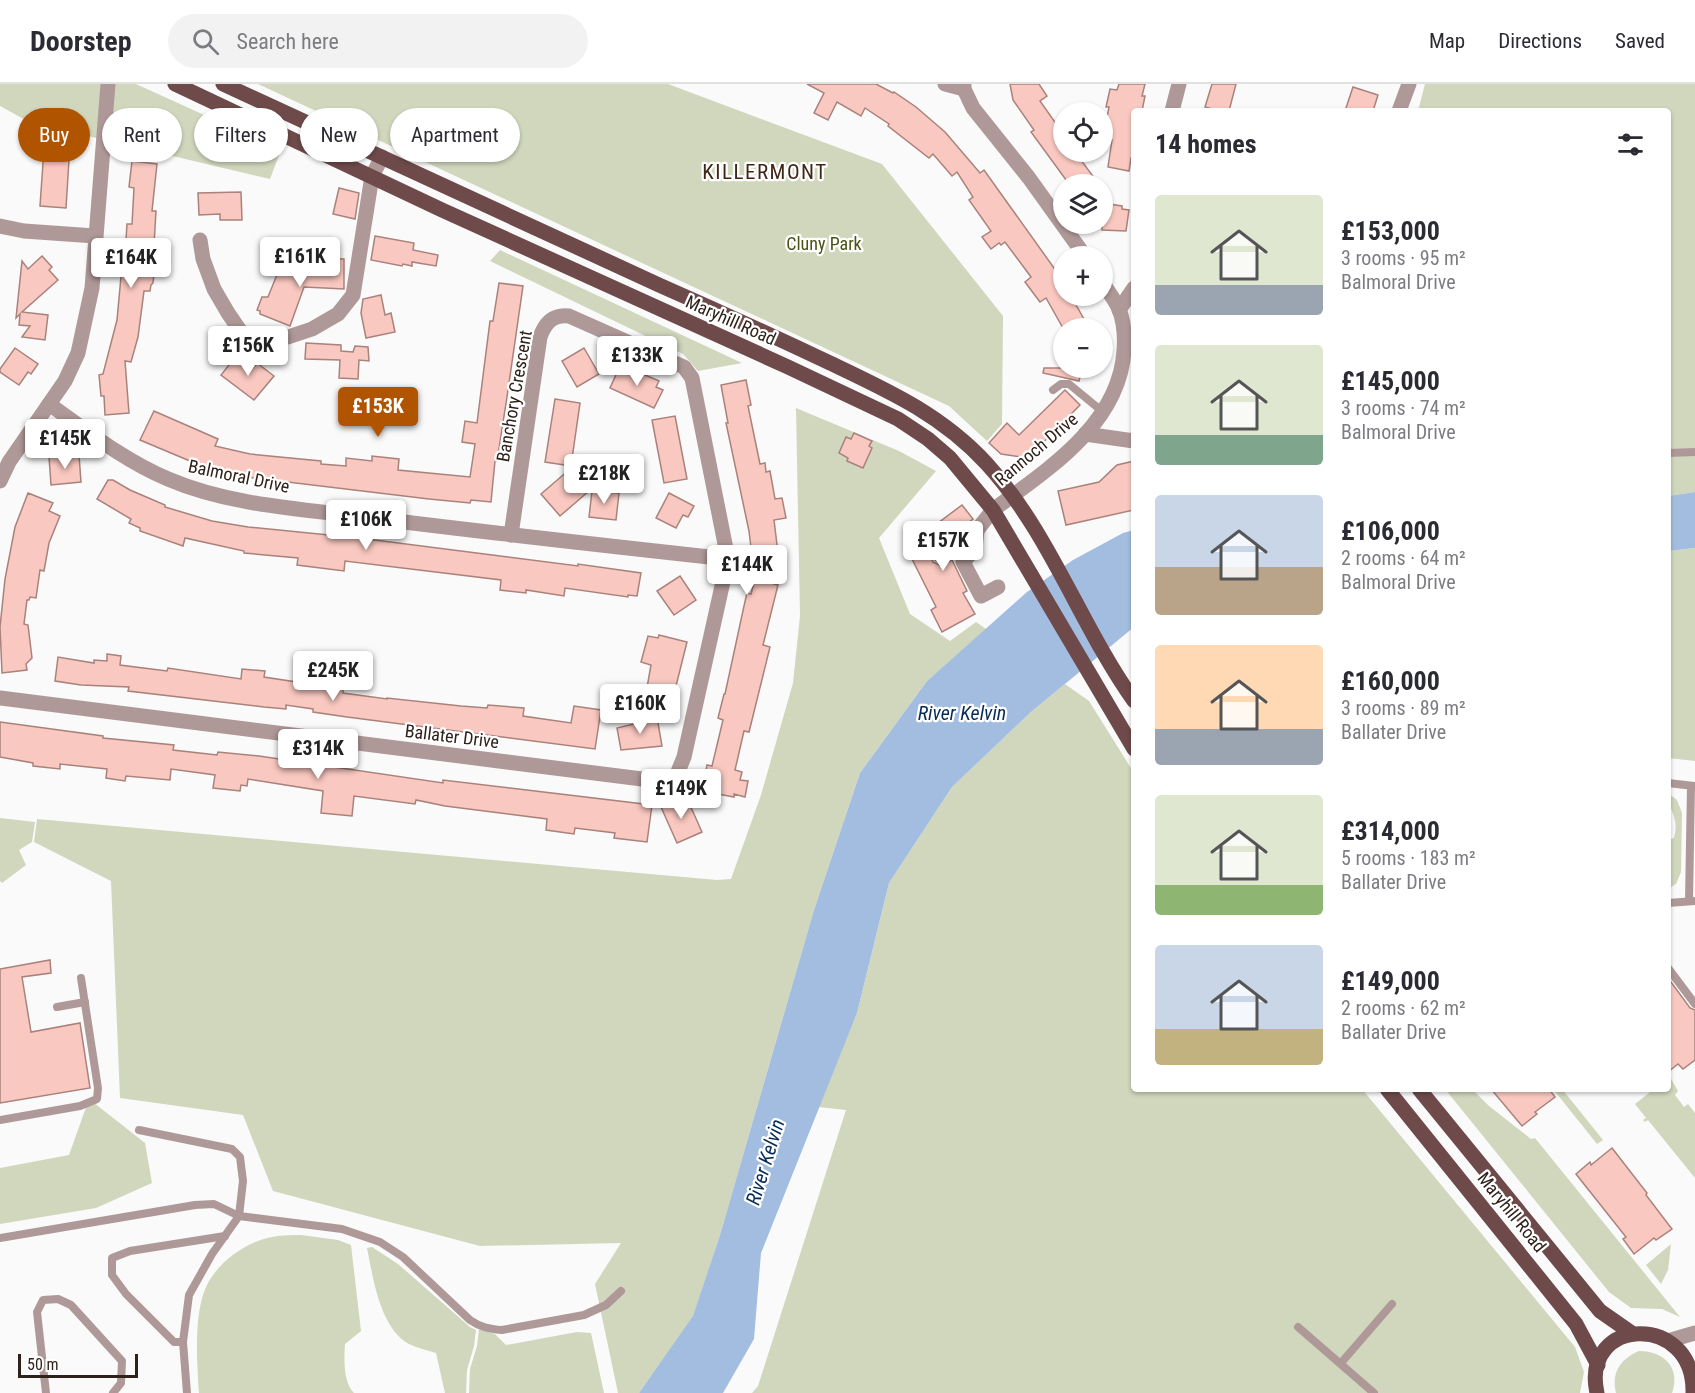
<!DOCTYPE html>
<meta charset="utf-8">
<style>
body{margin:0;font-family:"Roboto Condensed",sans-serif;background:#f2f2f3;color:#2b2b33;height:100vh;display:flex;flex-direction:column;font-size:22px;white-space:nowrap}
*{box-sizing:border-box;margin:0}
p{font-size:20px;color:#7c7c81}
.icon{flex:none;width:33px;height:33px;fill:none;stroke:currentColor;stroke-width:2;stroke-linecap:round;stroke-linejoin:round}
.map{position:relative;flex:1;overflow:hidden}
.sheet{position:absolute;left:1131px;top:24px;width:540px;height:984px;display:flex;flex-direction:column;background:#fff;border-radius:6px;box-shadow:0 2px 4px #0004}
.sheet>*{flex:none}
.hud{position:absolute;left:18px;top:24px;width:570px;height:54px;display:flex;gap:12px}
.tools{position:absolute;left:1053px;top:18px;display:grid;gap:12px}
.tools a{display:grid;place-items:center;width:60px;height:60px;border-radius:50%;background:#fff;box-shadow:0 2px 4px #0004;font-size:30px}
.scale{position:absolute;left:18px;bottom:15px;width:120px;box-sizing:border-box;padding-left:6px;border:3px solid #2e211a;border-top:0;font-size:16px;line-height:21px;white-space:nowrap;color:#2e211a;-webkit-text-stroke:4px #fff;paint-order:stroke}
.price{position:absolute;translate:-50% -51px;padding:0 14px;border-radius:6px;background:#fff;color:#222;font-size:20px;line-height:39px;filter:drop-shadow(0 2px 3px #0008)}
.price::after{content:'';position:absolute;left:50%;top:36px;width:18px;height:14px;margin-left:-9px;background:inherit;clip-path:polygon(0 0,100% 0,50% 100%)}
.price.current{background:#b15400;color:#fff}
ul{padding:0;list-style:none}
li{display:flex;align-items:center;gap:18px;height:150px;padding:0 24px}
li span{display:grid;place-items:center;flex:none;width:168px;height:120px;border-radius:6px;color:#555}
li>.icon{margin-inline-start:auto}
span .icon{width:72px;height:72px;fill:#fffc;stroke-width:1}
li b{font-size:26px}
h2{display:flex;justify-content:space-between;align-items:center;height:72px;padding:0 24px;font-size:26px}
.tag{padding:0 21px;border-radius:27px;background:#fff;box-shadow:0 2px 4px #0004;font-size:21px;line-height:54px}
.tag.current{background:#b15400;color:#fff}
header{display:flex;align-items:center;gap:36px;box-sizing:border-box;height:84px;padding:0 30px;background:#fff;border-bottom:2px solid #e1e1e2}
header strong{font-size:28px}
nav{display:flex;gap:33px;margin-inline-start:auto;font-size:21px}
.search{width:420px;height:54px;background:#f2f2f3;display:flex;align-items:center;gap:15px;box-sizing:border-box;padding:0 21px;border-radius:33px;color:#7c7c81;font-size:22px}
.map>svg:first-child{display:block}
</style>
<header>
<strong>Doorstep</strong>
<div class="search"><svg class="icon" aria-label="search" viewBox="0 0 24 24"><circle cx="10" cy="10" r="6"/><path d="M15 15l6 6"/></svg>Search here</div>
<nav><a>Map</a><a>Directions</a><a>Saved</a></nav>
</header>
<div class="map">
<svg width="1695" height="1309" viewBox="0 0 1695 1309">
<rect width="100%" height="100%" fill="#fafafa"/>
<g fill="#d0d7bd">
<polygon points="0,0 136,0 281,66 270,95 29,38 0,22"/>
<polygon points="258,0 668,0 882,80 1003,232 1002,340 987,357 949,322"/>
<polygon points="1425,0 1695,0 1695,408 1668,412 1668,27 1418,27"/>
<polygon points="500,166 742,279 698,287 683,270 490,177"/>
<polygon points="796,324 899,367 936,387 879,454 910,530 950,557 976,538 986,545 927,597 860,689 814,826 720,1151 693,1233 639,1309 618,1309 595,1200 621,1159 480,1162 273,1107 243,1031 120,1014 111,797 34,758 37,735 717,796 731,795 761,711 793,599 800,532"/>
<polygon points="1695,464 1695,677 1668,674 1668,467"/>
<polygon points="1065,600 1089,617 1134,689 1134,1005 1362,1005 1575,1263 1584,1288 1580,1309 752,1309 758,1302 846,1026 818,1023 857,929 889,799 952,703 1031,628"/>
<path d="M1668,709l9,7 5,13 -1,59 -5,12 -8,5v-49l6,-2c6,-21 -6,-27 -6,-45z"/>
<polygon points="0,734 35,738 32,758 19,766 26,781 2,799 0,797"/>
<polygon points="1670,993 1678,1007 1675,1011 1684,1023 1688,1020 1695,1029 1695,1094 1648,1036 1645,1038 1643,1036 1646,1034 1635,1020 1654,1005 1668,1005 1668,994"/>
<polygon points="1445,1005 1472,1005 1489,1022 1531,1055 1535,1054 1680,1233 1662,1225 1631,1224 1609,1208"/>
<polygon points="1553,1005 1562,1005 1603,1056 1597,1060"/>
<polygon points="89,1015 145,1059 152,1099 96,1124 0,1140 0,1084 69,1071"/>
<path d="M301,1151l37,5 13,5 10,86 -16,13c-1,15 -2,38 9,49h-155c-2,-29 -5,-73 5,-101 10,-29 45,-53 74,-56 8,-1 16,-1 23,-1z"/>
<polygon points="1671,1160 1668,1186 1661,1200 1646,1181"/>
<path d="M372,1163l26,17 72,63 6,3 -2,16 -7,24 -1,23h-21l-9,-40c-9,-3 -19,-5 -27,-9 -29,-16 -36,-66 -42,-96z"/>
<polygon points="479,1245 495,1250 506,1261 577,1248 591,1249 604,1309 469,1309 470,1285 477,1262"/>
<path d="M1639,1267c25,0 42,17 33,42h-56c-5,-20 4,-34 23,-42z"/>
</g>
<g fill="#a3bde0">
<polygon points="1695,408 1695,464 1668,467 1668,412"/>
<polygon points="1134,446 1134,543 1031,628 952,703 889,799 857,929 761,1169 754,1255 723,1309 639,1309 693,1232 720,1151 814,826 860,689 927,597 1027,508 1073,476 1123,449"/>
</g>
<g fill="#f9c8c0" stroke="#a9827c" stroke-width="1.5">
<polygon points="807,0 876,0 893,9 894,8 916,23 945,48 980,89 984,86 1064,198 1064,212 1071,212 1089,244 1063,244 1046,214 1040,218 1025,198 1031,193 1005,158 1001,161 999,159 991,165 982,153 991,147 969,116 973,113 957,88 952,92 933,70 929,74 888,42 889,40 865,24 861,32 837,18 828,36 814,29 824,9"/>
<polygon points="1010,0 1039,0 1047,12 1040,17 1064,51 1064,68 1075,68 1095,95 1087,100 1069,100 1031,48 1034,46 1013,16"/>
<polygon points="1119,0 1145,0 1142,12 1145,12 1142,27 1134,27 1134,75 1131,74 1129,87 1108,83 1112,56 1103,55 1109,23 1106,23 1110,5 1117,6"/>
<polygon points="1212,0 1236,0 1229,27 1219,27 1205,23"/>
<polygon points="1353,3 1378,11 1373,27 1345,27"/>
<polygon points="45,50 68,52 67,60 70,60 66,124 40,122"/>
<polygon points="132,77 157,80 152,127 156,127 154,161 149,161 147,185 154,190 153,199 151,201 150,207 144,207 138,253 131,278 125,277 129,329 105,331 104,312 101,312 99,291 103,290 117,236 123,171 125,171 127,140 132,140 134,104 129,103"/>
<polygon points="339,104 359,109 355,135 333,130"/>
<polygon points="241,108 242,136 220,136 220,130 199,131 198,109"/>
<polygon points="1102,119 1122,122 1122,125 1129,126 1126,147 1102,146"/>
<polygon points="375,152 414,159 413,166 438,171 436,182 412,178 412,182 403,180 402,182 371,176"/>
<polygon points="42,172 52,183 49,186 58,196 22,228 48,231 45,256 22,253 30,242 19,241 20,230 16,234 22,177 28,185"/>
<polygon points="316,174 344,175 344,205 304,203 290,242 260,230 260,227 257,226 262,213 268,213 278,188 287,184 295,188 315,189"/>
<polygon points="499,199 523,202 507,313 497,377 495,377 491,418 471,416 470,419 429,415 238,392 209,385 140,356 154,327 218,355 215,362 250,370 321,377 321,380 346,382 346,374 372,377 372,372 399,375 398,386 470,393 475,360 462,358 465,337 477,339 490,237 493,237"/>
<polygon points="381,211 385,231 391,229 395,248 366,254 361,229 363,215"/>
<polygon points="306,259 341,261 341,267 353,268 355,262 368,263 369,277 359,276 358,295 339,294 340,276 305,275"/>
<polygon points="15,264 38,280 31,290 28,288 19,301 0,288 0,285"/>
<polygon points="584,264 599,290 577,303 562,277"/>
<polygon points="236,272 252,285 257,279 274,292 254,316 221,291"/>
<polygon points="620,282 637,290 638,288 659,297 656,303 663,306 654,324 610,304"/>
<polygon points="1044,284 1082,284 1079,297 1043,289"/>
<polygon points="746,296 751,321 748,322 760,380 765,379 766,388 770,387 775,415 782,414 786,434 774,436 779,477 776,477 771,499 778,501 763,561 770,563 749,648 744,647 735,686 742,688 740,696 748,697 745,713 734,710 734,713 702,707 707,681 712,682 723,636 718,634 724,610 725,610 744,522 747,509 751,510 759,479 753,480 749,447 726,339 728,339 721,301"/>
<polygon points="1065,306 1080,321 1028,374 1001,370 989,359 1007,339 1019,351"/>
<polygon points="555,315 580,319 571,382 545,378"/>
<polygon points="675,332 687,395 664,399 652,336"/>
<polygon points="854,349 872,357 869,362 872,364 863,384 847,377 848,374 839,369 846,353 851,355"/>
<polygon points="79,371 81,398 51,401 49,373"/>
<polygon points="1134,377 1134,426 1066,441 1058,407 1099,398 1117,381"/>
<polygon points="570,385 589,407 560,432 541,410"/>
<polygon points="108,396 113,396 130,406 165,421 165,423 212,437 248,443 359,454 578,482 578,480 641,489 637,512 628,511 628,513 565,504 564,512 526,506 526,509 500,506 501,496 345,477 344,487 297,481 298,474 244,469 244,467 185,454 183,462 140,447 140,444 129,439 131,435 97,415"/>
<polygon points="592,407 619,409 616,436 589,433"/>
<polygon points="28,409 53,419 49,427 60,432 49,459 44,487 40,486 36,514 30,513 29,516 27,516 24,540 28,541 32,574 26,580 27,586 2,589 0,543 5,495 15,443"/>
<polygon points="669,409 694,422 688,433 683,431 676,444 656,434"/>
<polygon points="962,421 973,435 935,464 931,474 933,478 941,482 952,476 967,507 963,509 975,530 942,548 931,526 936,523 906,463"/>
<polygon points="680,492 696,516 674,531 657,507"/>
<polygon points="659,551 687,558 671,622 645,615 651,581 641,578 648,552 658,554"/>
<polygon points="107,570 121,572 120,581 167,587 168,584 241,595 242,585 265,587 264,593 343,605 343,609 387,615 387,614 461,622 487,624 488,621 524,624 523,632 571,639 574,622 601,626 595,665 347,633 313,628 313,625 286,621 286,625 264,623 128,607 129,603 81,601 55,597 58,573 94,579 94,576 107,577"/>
<polygon points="657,633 662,662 621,666 617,644 634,640 634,637"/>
<polygon points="0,638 103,652 103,654 174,661 173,666 217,671 218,668 259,672 443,699 443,696 652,721 647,758 614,754 615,749 575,744 574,750 546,746 547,735 445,722 416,716 415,720 354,712 352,732 321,729 323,707 248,695 247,702 241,701 240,707 213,704 215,691 171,685 170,696 126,692 125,697 106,694 107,685 60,680 60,685 33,682 33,679 0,673"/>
<polygon points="686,712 702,748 677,759 661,723"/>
<polygon points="50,876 51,889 22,893 31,948 80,939 90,1004 0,1019 0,885"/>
<polygon points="1668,894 1690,924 1695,926 1695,976 1683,985 1678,980 1668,988"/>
<polygon points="1491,1005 1549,1005 1555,1013 1535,1028 1537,1030 1522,1042"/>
<polygon points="1612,1064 1647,1109 1646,1111 1672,1145 1656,1156 1654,1154 1634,1170 1623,1155 1626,1153 1576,1090 1590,1078 1591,1081"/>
</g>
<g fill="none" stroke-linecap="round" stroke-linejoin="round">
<g stroke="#af9998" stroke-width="8">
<polyline points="1053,306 1061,300 1069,300 1103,328"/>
<polyline points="1668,369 1695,368"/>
<polyline points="1668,699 1694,702"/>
<polyline points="1689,817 1691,702"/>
<polyline points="1668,819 1695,817"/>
<polyline points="1668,884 1695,920"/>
<polyline points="57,923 85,918"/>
<polyline points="0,1036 80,1022 97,1015 98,1004 81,894"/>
<polyline points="139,1046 232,1065 240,1073 243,1097 239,1132 212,1170 189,1211 183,1258 187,1309"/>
<path d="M0,1154l195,-33 19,-1 25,12 103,13 38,13 23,15 67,63c10,7 19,9 32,10l82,-15 22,-10 15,-14"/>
<polyline points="1298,1243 1374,1309"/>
<polyline points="183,1258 174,1258 126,1210 112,1191 112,1174 130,1167 225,1152"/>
<polyline points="1341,1279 1392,1220"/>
<polyline points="46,1309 37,1228 43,1216 58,1215 71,1221 122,1277 121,1299 113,1309"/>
</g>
<g stroke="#af9998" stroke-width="15">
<polyline points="945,0 964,5"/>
<polyline points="1172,27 1179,0"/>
<polyline points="1399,27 1409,0"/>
<polyline points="0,142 24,147 95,152"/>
<polyline points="200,156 203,175 214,205 228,229 241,248 247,252 288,253 312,245 338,230 353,211 372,92 382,73"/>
<polyline points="1119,226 1134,204"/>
<path d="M49,320c38,27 76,57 119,75 63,27 136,30 204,39 119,15 237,28 356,41"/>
<polyline points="1085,350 1134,357"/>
<polyline points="0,397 9,378 65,297 78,269 92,204 108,0"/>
<polyline points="977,446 975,465 963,478 981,512 998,503"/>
<polyline points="941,472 977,446 993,426"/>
<path d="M0,614l666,84 11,-8 7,-17 44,-198 -36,-181 -8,-11 -115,-51c-16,-2 -24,7 -29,21l-29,198"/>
<polyline points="1671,1256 1695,1249"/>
</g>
<g stroke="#af9998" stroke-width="15">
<polyline points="964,0 964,5 973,24 1029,94 1085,172"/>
<path d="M993,426c54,-40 127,-86 131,-160 1,-13 0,-28 -5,-41 -4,-9 -11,-18 -17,-27"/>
</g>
<g stroke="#6e4a4a" stroke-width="15">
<polyline points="175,0 442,126 788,283 898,335 928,355 950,374 993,426 1134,665"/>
<path d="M223,0c145,67 290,135 436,201 57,25 114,51 171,78 59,28 112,52 157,101 63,69 93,161 147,237"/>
<polyline points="1387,1005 1576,1240 1598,1281"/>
<polyline points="1419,1005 1600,1227 1633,1250"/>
<path d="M1597,1309c-17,-77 98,-81 96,0"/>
</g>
</g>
<g text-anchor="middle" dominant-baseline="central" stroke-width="4.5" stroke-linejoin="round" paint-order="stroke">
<g font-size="18" fill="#485414" stroke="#fff">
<text x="824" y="159">Cluny Park</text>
</g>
<g font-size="18" fill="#2e211a" stroke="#fff">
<text transform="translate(731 236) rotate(24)">Maryhill Road</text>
<text transform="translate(514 312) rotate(-80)">Banchory Crescent</text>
<text transform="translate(1036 365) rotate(-40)">Rannoch Drive</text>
<text transform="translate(239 392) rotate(12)">Balmoral Drive</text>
<text transform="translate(452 652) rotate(7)">Ballater Drive</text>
<text transform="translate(1512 1128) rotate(51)">Maryhill Road</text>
</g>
<g font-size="20" font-style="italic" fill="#062b56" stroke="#fff">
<text x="962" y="629">River Kelvin</text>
<text transform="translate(765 1078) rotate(-73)">River Kelvin</text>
</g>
<g font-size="21" letter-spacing="1.5" fill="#402616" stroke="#fff">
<text x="765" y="88">KILLERMONT</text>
</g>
</g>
</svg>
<div class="tools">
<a><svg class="icon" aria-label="locate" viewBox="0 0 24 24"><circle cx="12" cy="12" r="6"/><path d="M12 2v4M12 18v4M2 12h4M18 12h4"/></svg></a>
<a><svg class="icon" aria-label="layers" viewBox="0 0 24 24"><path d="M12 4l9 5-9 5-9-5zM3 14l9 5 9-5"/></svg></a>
<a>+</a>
<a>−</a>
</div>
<div class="scale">50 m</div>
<b class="price" style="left:300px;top:204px">£161K</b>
<b class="price" style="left:131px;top:205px">£164K</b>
<b class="price" style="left:248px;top:293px">£156K</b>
<b class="price" style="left:637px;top:303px">£133K</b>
<b class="price current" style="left:378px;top:354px">£153K</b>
<b class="price" style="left:65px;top:386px">£145K</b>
<b class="price" style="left:604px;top:421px">£218K</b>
<b class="price" style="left:366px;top:467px">£106K</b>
<b class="price" style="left:943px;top:488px">£157K</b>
<b class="price" style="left:747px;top:512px">£144K</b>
<b class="price" style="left:333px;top:618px">£245K</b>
<b class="price" style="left:640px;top:651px">£160K</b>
<b class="price" style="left:318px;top:696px">£314K</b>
<b class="price" style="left:681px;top:736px">£149K</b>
<div class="hud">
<a class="tag current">Buy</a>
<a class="tag">Rent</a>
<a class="tag">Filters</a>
<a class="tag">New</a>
<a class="tag">Apartment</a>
</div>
<section class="sheet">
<h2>14 homes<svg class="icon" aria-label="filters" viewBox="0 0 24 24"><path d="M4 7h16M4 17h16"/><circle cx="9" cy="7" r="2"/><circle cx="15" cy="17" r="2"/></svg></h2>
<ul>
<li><span style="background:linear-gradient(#dfe7d0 75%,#9aa5b1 0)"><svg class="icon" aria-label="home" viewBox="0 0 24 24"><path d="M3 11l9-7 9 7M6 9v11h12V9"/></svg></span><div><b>£153,000</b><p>3 rooms · 95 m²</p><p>Balmoral Drive</p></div></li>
<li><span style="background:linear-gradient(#dfe7d0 75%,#7fa58c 0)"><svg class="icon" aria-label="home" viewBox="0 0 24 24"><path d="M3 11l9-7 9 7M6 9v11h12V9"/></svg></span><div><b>£145,000</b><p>3 rooms · 74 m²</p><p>Balmoral Drive</p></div></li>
<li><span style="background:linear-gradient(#c9d6e8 60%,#b9a48a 0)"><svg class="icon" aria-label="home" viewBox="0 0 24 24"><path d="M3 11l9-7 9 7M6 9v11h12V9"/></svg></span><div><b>£106,000</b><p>2 rooms · 64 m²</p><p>Balmoral Drive</p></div></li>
<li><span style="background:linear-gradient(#ffd9b3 70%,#9aa5b1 0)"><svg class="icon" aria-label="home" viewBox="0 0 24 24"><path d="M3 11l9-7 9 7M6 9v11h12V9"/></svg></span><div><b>£160,000</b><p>3 rooms · 89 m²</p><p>Ballater Drive</p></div></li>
<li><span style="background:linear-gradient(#dfe7d0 75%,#8fb573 0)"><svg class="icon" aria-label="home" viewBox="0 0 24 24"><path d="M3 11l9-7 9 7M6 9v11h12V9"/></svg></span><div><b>£314,000</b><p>5 rooms · 183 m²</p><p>Ballater Drive</p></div></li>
<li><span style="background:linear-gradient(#c9d6e8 70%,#c2b280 0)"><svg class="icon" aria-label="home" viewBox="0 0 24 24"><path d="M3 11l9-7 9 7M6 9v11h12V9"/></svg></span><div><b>£149,000</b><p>2 rooms · 62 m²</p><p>Ballater Drive</p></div></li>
</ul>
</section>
</div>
